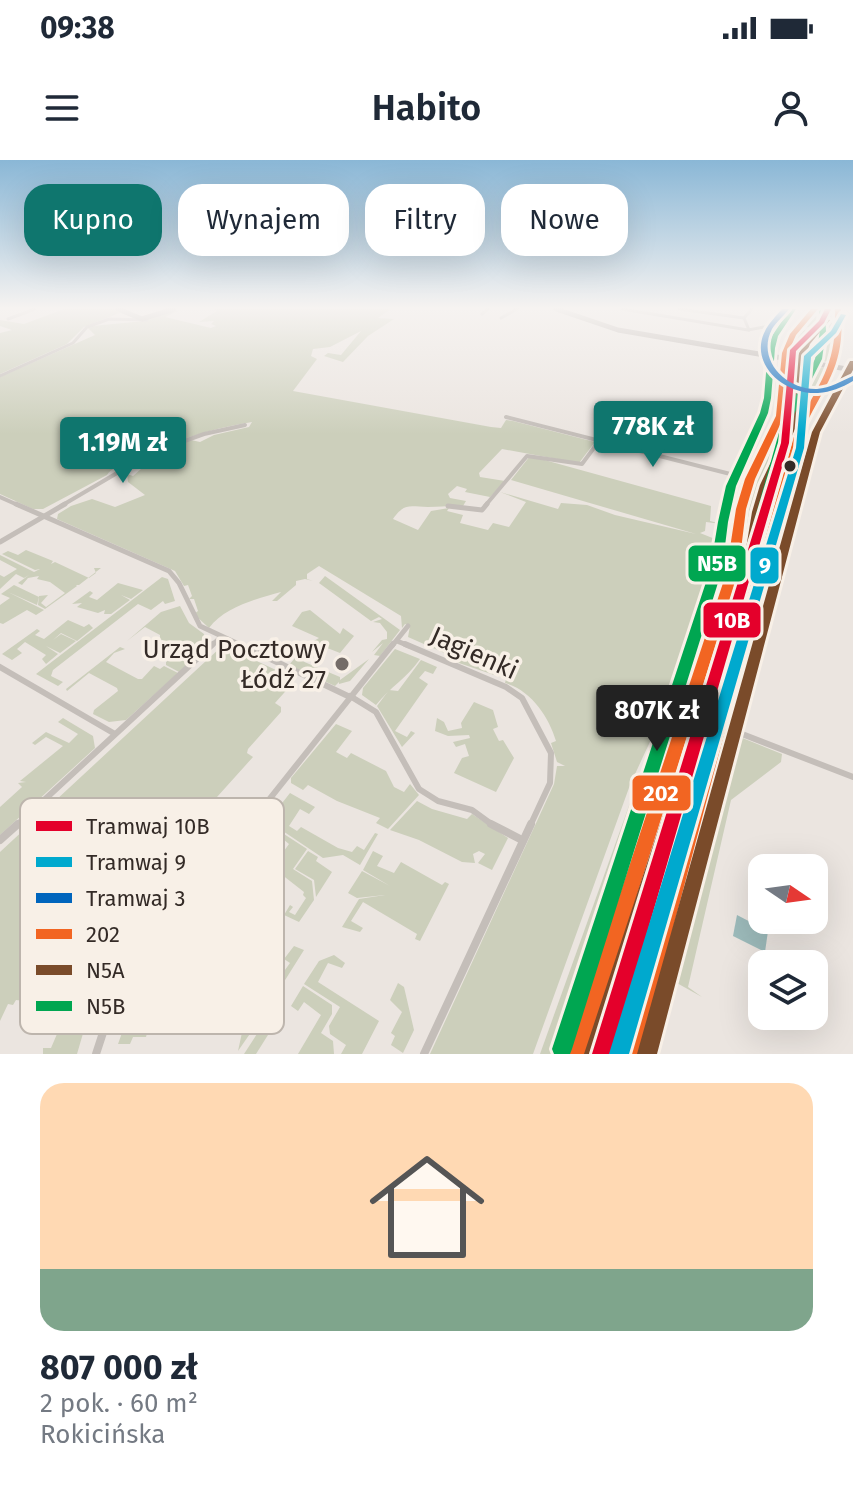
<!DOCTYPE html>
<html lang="pl">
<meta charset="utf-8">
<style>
body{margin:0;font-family:"Fira Sans",sans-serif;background:#f2f2f3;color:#1f2937;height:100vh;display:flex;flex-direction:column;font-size:30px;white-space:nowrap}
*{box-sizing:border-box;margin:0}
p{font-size:26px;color:#747a83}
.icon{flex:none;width:44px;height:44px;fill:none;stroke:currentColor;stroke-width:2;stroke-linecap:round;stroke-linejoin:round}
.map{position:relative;height:894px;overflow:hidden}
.drawer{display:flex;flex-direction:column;background:#fff;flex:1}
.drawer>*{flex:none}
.top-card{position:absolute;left:24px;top:24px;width:806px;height:72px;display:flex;gap:16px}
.needle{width:52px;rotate:103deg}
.fabs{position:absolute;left:748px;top:694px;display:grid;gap:16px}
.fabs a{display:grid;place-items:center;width:80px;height:80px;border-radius:16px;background:#fff;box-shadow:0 8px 32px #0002;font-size:40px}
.price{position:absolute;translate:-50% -68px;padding:0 18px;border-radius:8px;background:#0f766e;color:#fff;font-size:26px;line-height:52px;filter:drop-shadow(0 2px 4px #0008)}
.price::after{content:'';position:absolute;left:50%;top:48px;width:24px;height:18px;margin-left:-12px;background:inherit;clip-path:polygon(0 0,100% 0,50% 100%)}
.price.current{background:#222;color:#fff}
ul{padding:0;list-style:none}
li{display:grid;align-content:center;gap:16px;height:424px;padding:0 40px}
li span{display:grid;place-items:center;height:248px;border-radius:24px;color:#555}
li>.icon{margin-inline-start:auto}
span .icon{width:144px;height:144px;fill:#fffc;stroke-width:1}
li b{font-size:34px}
.tag{padding:0 28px;border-radius:24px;background:#fff;box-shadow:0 8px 32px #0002;font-size:28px;line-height:72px}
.tag.current{background:#0f766e;color:#fff}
.status{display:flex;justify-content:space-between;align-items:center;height:56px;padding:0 40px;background:#fff;direction:ltr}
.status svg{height:22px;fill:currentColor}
header{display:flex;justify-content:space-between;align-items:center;height:104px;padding:0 40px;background:#fff;font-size:36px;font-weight:600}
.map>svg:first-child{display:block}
</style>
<div class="status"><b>09:38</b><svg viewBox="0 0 49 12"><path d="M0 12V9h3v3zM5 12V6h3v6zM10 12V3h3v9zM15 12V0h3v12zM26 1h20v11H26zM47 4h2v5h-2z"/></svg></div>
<header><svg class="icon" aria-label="menu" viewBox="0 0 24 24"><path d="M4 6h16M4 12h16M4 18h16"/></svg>Habito<svg class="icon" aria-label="person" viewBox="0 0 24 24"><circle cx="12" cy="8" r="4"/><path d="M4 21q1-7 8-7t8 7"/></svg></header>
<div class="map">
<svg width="853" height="894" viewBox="0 0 853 894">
<rect width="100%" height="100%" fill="#ebe5e0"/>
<g fill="#cccfbb">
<polygon points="64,149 114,149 119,153 84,167 67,184 0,214 0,173 12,170 0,166 0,160 24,164"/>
<path d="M213,149h177l-12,9 16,1 -26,17 -25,26 -19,-6 4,-3 13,2 20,-24 -31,16 -17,2 -2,7 6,3 -24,32 198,36 10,1 5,-8 7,1 82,21 -16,21 -77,-14 -23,24 1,4 25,4 -15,16 -25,-5 2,-3 -10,-3 -9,8 2,4 16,3 -3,5c-12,-1 -23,1 -35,1 -18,0 -23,-5 -35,12l25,11 13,-19 18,-3 -2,3 16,4 -3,8 28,7 5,-7 16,4 17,-25 -26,-10 58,17 3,-6 26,2 28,10 81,19 -185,-54 19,-24 181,50 -1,15 12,3 -16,-2 -1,9 -5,2 15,6 2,-7 4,-1 -5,11 8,6 -56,165 -8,7 -30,65 -97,269h-103l124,-270 3,-18h8l-8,-4 -6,-19 5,-2c-7,-24 -25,-51 -51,-58l1,-4 -50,-17 2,-3 -50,-22 2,-11 -5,-2 -3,4 -1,-12 -82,-50 -12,8v5l6,2 -8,-2 -9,2v4l-19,16h-5l9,-9c-25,7 -56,15 -72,36l-15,-14 4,-3 -4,-12h-5l3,-3 -4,-11 -4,1 -9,-15 -118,-52 1,-5 13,-8 21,-7 23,8 30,-12 -17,-13 -1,-8 6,2 25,-22h25l-16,-5 24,-9 9,2 14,-7 35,-8 3,-5c-45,7 -85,21 -125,41 -9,4 -16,5 -20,12l-64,34h-10l-33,-15v-117l95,-42 -7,-7 4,-2 53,-5 30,-10h3l-13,6 46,11 5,-2 -5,-2 3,-3 -15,1 18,-11z"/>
<path d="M821,149h5v5l5,-5c-2,12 7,24 3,36 -2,7 -3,7 -2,17l-3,-4 -1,4 -38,-8 7,-16 7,-8 18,8 -3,14 2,2 4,-26 -9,2 3,2 -14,-6z"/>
<polygon points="793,202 829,209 799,259 788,295 781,293 758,371 763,372 787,299 716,550 711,553 703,550 702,546 738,416 753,326 783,261 786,204 795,205"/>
<polygon points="742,320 729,404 675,565 671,561 722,412"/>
<polygon points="26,390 53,401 51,404 55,402 89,418 96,413 94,408 101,408 79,425 76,425 77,426 45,449 38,445 39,436 48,435 41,443 46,447 65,433 50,422 37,419 39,416 28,418 22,425 18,423 29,415 24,418 16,414 0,429 0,415 4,417 17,409 0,400 0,395 34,412 40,409 35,410 2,394 8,391 18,395"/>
<polygon points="325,416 400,470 380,496 374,495 383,483 372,492 382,480 387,479 387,472 380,463 373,462 382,459 379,457 371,461 319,423"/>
<polygon points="162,417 168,419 175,441 165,444 163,441 151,450 138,444 53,510 51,516 63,522 58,526 36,514"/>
<polygon points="118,423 143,430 131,439 121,435 130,440 111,454 104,454 105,450 98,453 77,447 82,443 72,444 90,431 93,433 89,437 97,440"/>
<polygon points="14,425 39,437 37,445 8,432 44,450 36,455 27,450 3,464 0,463 0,445 10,438 1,434"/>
<polygon points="180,446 189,463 204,474 205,481 210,483 179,512 166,505 166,502 184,491 160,479 160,475 145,467 127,481 161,452"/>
<polygon points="310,450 340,474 343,468 354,476 340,493 312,482 319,478 292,466 302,452"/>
<polygon points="68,460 84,467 89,464 93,468 77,481 61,473 53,480 61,474 76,481 60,493 46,486 58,494 46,504 42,499 46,495 25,482 17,489 22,493 12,500 2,494 37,469 40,471 35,475 44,479"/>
<polygon points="120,487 125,489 114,493 106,502 138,519 142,519 154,506 160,509 164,506 178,513 126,560 109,562 93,554 94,550 118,531 117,528 89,513 67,531 66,529"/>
<polygon points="221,487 229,488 293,518 292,524 275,543 281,547 281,552 248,589 247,593 253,597 217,637 239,650 252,640 219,679 187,658 185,675 179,677 176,667 172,665 155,688 171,699 169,702 184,705 178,717 182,720 194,708 178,727 155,708 78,795 50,844 16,840 13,845 8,844 0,861 0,692"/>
<path d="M395,489l25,10c-13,19 -30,28 -44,46l-14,-10 1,-7z"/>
<polygon points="295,498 340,517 340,520 369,499 350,521 339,524 339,522 335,526 289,505"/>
<polygon points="421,500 437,507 433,514 425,511 419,518 428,524 395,571 407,577 411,571 415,573 402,587 377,546 389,530 398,531"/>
<polygon points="474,542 493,550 498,567 493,569 499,581 503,580 514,598 496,632 454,613 462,598 469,596 465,584 456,587 453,582 470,578 469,575 448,576 435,571 437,558 444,562 448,571 462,568 461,563"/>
<polygon points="63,558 93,576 95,588 0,675 0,647 22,627 18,623 26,622 20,621 63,586 46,577 35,585 32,583 46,572 69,583 78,574 58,562"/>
<polygon points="336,564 352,571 336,592 347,598 351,593 386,611 394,627 404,632 410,624 419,635 388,669 376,663 380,658 337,641 308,625 303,630 291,623 291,618"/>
<polygon points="740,577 782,594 781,602 731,640 688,827 702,837 675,822 721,636"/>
<polygon points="688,578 679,612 684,614 694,580 702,583 692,618 696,620 618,894 589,894"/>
<polygon points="721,591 728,594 669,818 663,811"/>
<polygon points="650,618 653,619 650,641 565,894 540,894 635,629"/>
<polygon points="290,633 315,647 309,654 300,649 289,666 297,671 301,667 338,688 352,692 357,686 364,690 375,673 378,674 360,705 343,695 323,698 268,661"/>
<polygon points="417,641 432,649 467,659 472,654 508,678 492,710 478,703 485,694 479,691 473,694 475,703 462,702 419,680 390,670"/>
<polygon points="267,663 307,689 293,709 312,721 314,740 299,762 284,755 290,745 293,747 289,752 295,755 306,738 303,735 304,732 281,714 279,716 268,713 289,684 277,674 272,682 258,674"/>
<polygon points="308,691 318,697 316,701 332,712 316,737 314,720 295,709"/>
<polygon points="373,691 383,696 377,706 394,713 401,702 442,725 445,722 449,724 420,781 415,779 417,774 363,742 351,761 363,768 360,772 342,767 359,739 385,735 357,738 348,733 362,711 390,726 363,710"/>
<polygon points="201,746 212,753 206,762 222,773 221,782 277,821 290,803 284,799 294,786 304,790 282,825 251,825 201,791 166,791"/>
<polygon points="200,794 214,803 208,828 251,828 256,865 238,891 243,868 249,867 252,848 248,848 248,844 240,844 239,848 226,849 226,845 208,848 208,842 194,842 192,850 188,850 199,803 182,801 178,816 166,817 171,800 176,795"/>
<polygon points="334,795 345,803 342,808 328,803 318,822 379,861 362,894 341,894 346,885 330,874 329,866 340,847 304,824 319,801"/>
<polygon points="398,823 404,827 414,870 403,893 391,885 395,876 391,873 402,852 390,840"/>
<polygon points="303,826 332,845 332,854 321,873 333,881 334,894 298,894 321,855 304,842 298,851 291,846"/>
<polygon points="136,834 157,835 146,877 133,877 130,884 118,884"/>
<polygon points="277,843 285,848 256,894 244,894"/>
<polygon points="64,865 84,870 77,894 43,894 43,888 51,888 60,867"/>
</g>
<polygon fill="#9dbbbb" points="737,755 768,771 765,792 733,776"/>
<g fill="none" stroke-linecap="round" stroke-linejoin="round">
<g stroke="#c4beb9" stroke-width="3">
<polyline points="622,149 748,170 770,166 785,149"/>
<polyline points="679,149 744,158"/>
<polyline points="482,154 488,149"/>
<polyline points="501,158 517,149"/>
<polyline points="8,159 35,149"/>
<polyline points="749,170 744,158 752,149"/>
<polyline points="0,216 73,183 87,167 109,159 147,160"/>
</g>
<g stroke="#c4beb9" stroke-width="4">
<polyline points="506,257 750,319"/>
<polyline points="0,337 20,346"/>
<polyline points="61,346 151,293 204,274 245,265"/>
<polyline points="485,346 527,296 582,304 599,281"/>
</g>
<g stroke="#c4beb9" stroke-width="5">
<polyline points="16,344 169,411 179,423 200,466 243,486"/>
<polyline points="448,346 482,350 487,344"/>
<polyline points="0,382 65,344"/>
<polyline points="397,481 409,486"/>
<polyline points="211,486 221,477"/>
<polyline points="392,486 408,466"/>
</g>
<g stroke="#c4beb9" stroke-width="6">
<polyline points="239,484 350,537"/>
<polyline points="405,484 506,527 522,538 551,593 550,623 530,666"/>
<polyline points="0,507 115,574"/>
<polyline points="350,536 376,552 419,629 438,641 472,650 494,666"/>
<polyline points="688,553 853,617"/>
<polyline points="16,666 213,484"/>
<polyline points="248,666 393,484"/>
</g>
<g stroke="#c4beb9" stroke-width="8">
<polyline points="491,664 522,680"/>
<polyline points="0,680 18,664"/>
<polyline points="96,894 113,842 132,810 249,664"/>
<polyline points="424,894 531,664"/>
</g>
<g stroke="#b5aea9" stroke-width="5">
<polyline points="118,149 142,159 174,149"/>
<polyline points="556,149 618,170 853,210"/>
<path d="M782,236c3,-44 3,-53 33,-87"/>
<path d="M817,236c22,-32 25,-48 21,-87"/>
</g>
<g stroke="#b5aea9" stroke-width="6">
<path d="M742,346c11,-38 37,-72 40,-112"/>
<polyline points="779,346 801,266 818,234"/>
</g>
<g stroke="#b5aea9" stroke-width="8">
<polyline points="709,486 732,414 743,344"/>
<polyline points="741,486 780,344"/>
</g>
<g stroke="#b5aea9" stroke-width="10">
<polyline points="651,666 709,484"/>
<polyline points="692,666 742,484"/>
</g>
<g stroke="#b5aea9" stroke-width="12">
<polyline points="577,894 651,664"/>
<polyline points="630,894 693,664"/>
</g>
<polyline stroke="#aba6a3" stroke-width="2" points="795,186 807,193 825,192 825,169 831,161"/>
<defs>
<g id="bus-1">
<polygon points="811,149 818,149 796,175 788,193 784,256 755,319 746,349 738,414 587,894 567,894 726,414 736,349 745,319 776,256 782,193 790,174"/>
<path d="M835,149h6c4,56 -13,70 -36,117l-165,628h-20l177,-628c24,-46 40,-61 38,-117z"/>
</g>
<g id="bus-2">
<polygon points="825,159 830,160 810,184 805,197 799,260 770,325 762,352 753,419 604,894 584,894 741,419 752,352 760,325 791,260 797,197 805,182"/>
<polygon points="850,201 853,201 853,210 820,272 657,894 637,894 812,272"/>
</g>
<g id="bus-3">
<polygon points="790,149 796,149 778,176 775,188 771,238 768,253 736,326 728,362 722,410 572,889 570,894 554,894 552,889 710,410 718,362 726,326 760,253 764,238 768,188 772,176"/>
<polygon points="823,149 825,151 826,171 822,199 790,262 625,890 624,894 606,894 605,890 782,262 815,199 820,171 819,151"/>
</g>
</defs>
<use href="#bus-1" stroke="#f8f0e7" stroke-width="6"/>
<use href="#bus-2" stroke="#f8f0e7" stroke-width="6"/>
<use href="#bus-3" stroke="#f8f0e7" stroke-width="6"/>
<use href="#bus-1" fill="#f26522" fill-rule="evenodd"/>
<use href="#bus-2" fill="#7a4b2a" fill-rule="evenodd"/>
<use href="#bus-3" fill="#00a651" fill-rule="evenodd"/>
<defs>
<polygon id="tram-1" points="825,149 831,149 824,163 796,191 789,283 612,894 592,894 781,283 790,190 819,161"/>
<polygon id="tram-2" points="841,154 846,155 836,173 811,197 804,288 629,894 609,894 796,288 804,196 831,171"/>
<path id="tram-3" d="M782,149h7c-5,7 -13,13 -17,20 -16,31 14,61 45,60 14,-1 24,-8 36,-13v5c-12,7 -22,11 -35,12 -34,2 -71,-30 -52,-64 4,-7 11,-14 16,-20z"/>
</defs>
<use href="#tram-1" stroke="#f8f0e7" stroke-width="6"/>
<use href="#tram-2" stroke="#f8f0e7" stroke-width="6"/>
<use href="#tram-3" stroke="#f8f0e7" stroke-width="6"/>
<use href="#tram-1" fill="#e4002b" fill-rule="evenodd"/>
<use href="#tram-2" fill="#00a9ce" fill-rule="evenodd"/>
<use href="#tram-3" fill="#0065bd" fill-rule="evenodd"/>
</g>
<linearGradient id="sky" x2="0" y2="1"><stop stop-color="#8ab7d6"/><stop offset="0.54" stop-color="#f6f3f1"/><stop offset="1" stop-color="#f6f3f1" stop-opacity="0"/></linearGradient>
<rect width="853" height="274" fill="url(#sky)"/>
<circle fill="#342b27" stroke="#f8f0e7" stroke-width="3" cx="790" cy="306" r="7"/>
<circle fill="#746c68" stroke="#f8f0e7" stroke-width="3" cx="342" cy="504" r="8"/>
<g text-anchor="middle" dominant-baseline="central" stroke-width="7" stroke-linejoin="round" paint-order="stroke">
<g font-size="26" fill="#342b27" stroke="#f8f0e7" text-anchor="end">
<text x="326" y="489">Urząd Pocztowy<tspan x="326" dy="30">Łódź 27</tspan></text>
</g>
<g font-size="26" fill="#342b27" stroke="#f8f0e7">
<text transform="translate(474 493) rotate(24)">Jagienki</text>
</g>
</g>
<rect x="20" y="638" width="264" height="236" rx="12" fill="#f8f0e7" stroke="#bdb5ad" stroke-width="2"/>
<rect x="36" y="661" width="36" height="10" fill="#e4002b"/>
<rect x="36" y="697" width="36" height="10" fill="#00a9ce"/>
<rect x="36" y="733" width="36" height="10" fill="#0065bd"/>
<rect x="36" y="769" width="36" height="10" fill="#f26522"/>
<rect x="36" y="805" width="36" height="10" fill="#7a4b2a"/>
<rect x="36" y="841" width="36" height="10" fill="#00a651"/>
<g font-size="22" fill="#342b27">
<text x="86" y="674">Tramwaj 10B</text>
<text x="86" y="710">Tramwaj 9</text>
<text x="86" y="746">Tramwaj 3</text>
<text x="86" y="782">202</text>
<text x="86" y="818">N5A</text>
<text x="86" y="854">N5B</text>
</g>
<g stroke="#f8f0e7" stroke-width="3">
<rect x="687" y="384" width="60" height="39" rx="8" fill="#00a651"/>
<rect x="749" y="386" width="31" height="39" rx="8" fill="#00a9ce"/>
<rect x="702" y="441" width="60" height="38" rx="8" fill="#e4002b"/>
<rect x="631" y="614" width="61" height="38" rx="8" fill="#f26522"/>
</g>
<g font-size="22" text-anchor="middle" font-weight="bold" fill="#fff">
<text x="717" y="411">N5B</text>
<text x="765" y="413">9</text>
<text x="732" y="468">10B</text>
<text x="661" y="641">202</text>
</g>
</svg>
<div class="fabs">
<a><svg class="needle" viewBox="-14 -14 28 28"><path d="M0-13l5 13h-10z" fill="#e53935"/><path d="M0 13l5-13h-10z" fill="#747a83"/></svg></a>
<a><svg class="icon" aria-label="layers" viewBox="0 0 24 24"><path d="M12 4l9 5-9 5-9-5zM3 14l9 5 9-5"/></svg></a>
</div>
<b class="price" style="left:653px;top:309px">778K zł</b>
<b class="price" style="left:123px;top:325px">1.19M zł</b>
<b class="price current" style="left:657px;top:593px">807K zł</b>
<div class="top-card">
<a class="tag current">Kupno</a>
<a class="tag">Wynajem</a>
<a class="tag">Filtry</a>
<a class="tag">Nowe</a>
</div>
</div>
<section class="drawer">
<ul>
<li><span style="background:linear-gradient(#ffd9b3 75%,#7fa58c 0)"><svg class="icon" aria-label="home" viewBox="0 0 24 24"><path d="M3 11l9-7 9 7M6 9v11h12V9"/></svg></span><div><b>807 000 zł</b><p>2 pok. · 60 m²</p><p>Rokicińska</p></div></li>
</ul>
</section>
